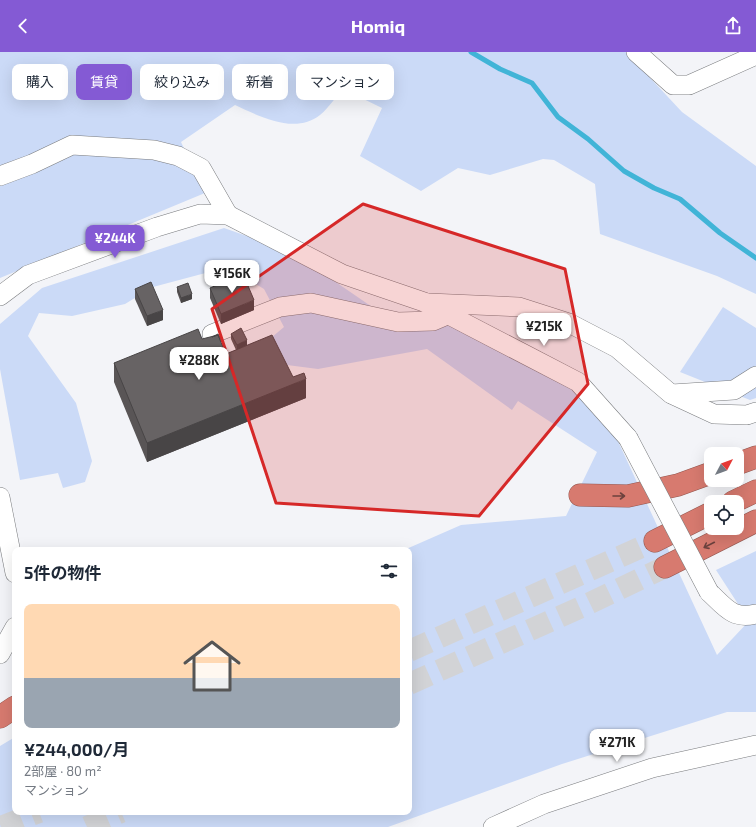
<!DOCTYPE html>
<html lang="ja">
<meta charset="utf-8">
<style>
body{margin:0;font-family:"Exo 2","Noto Sans JP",sans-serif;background:#f2f2f3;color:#1f2937;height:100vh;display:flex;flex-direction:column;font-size:15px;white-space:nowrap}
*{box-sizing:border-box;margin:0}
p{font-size:13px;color:#747a83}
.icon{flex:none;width:22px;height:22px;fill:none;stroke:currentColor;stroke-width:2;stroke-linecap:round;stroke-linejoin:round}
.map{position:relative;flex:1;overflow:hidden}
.sheet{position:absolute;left:12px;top:495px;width:400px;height:268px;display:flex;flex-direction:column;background:#fff;border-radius:8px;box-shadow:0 4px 16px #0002}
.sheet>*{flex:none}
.hud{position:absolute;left:12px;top:12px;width:400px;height:36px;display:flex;gap:8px}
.needle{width:26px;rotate:49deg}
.fabs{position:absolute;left:704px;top:395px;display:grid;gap:8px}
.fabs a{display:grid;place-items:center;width:40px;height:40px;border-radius:8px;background:#fff;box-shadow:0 4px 16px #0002;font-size:20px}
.price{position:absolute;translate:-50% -34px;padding:0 9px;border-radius:8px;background:#fff;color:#222;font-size:13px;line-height:26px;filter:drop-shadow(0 1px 2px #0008)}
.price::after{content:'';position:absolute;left:50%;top:24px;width:12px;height:9px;margin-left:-6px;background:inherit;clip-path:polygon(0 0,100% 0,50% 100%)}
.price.on{background:#845ad4;color:#fff}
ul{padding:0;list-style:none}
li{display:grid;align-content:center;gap:8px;height:212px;padding:0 12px}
li span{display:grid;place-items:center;height:124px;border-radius:8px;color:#555}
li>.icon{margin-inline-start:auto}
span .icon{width:72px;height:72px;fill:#fffc;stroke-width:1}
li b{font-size:17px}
h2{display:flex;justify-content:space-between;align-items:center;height:48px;padding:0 12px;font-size:17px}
.pill{padding:0 14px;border-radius:8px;background:#fff;box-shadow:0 4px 16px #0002;font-size:14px;line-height:36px}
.pill.on{background:#845ad4;color:#fff}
header{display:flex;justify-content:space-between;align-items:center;height:52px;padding:0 12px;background:#845ad4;color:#fff;font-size:18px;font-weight:700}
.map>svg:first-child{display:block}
</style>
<header><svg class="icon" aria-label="back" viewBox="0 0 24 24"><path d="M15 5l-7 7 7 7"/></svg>Homiq<svg class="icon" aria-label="share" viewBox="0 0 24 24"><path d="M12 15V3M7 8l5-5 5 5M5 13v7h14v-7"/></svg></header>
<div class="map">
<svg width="756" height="775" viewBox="0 0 756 775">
<rect width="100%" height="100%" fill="#f3f4f8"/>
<g fill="#cbdaf7">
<path d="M0,0h626l56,60 74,54v128l-39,-18 -117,-42 -5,-50 -41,-24 -11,-1 -53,16 -32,-7 -37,23 -61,-35 22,-48 -39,-19c-8,8 -14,19 -23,26 -25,20 -61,1 -85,-10l-54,37 24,51 -205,85z"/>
<polygon points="224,176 292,200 378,259 465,267 592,333 717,603 749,569 716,518 756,499 756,660 727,660 562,712 388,775 0,775 0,694 15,685 15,760 409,760 409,498 404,498 461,473 566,464 597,400 518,349 512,358 427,297 318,317 287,313 265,291 284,275 264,237 228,215 153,235 125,252 72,264 39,261 28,284 76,351 92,409 85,430 63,436 58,421 20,428 0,317 0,272 42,236"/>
<polygon points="723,255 756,276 756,346 750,348 680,320"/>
</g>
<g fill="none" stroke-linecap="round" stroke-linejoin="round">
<polyline stroke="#41b4d7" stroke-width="5" points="471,0 500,17 532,31 558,65 588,87 624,119 654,136 680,147 720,181 756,206"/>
<g stroke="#d2d3d6" stroke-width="22" stroke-dasharray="22 11" stroke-linecap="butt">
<polyline points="409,599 655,489"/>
<polyline points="409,632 586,553 665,515"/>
<polyline points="1,775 39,760"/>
<polyline points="87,775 121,760"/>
</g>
<defs>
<g id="minor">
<polyline points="636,0 673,33 689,33 756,3"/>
<polyline points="0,124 32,112 72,93 154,98 178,104 201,116 228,163"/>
<polyline points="0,244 28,223 157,175 200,162 228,163 342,222 424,250 578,330 628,386"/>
<polyline points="429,251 519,255 569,271 617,296 671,342 714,362 747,363 756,360"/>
<polyline points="212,282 280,255 311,251 398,270 433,269 447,263"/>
<polyline points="672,342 734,338 756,324"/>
<polyline points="0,445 15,521"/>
<path d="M709,540c16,15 24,28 47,22"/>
<polyline points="0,602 15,575"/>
<polyline points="493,775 544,752 652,716 756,693"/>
</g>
<g id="highway">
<polyline points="737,412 756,405"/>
<polyline points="580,443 628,444 678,433 711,421"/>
<polyline points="733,450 756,439"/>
<polyline points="655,489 711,461"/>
<polyline points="665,515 756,469"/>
<polyline points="0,665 15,655"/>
</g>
</defs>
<use href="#minor" stroke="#797b7e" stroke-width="20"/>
<use href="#highway" stroke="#935750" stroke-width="23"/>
<use href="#minor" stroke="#fff" stroke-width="19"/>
<use href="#highway" stroke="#d77a6f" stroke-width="22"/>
<defs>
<polyline id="minor-bridge" points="628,386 709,540"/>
</defs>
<use href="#minor-bridge" stroke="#797b7e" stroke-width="20" stroke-linecap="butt"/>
<use href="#minor-bridge" stroke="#fff" stroke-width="19"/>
</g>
<g fill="#595556">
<polygon points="177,235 192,247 181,251 177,240"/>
<polygon points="210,236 254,258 221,272 210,246"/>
<polygon points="135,237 163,268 147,274 135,247"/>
<polygon points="231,282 247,293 241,296 293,325 306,346 147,410 114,330 114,311 202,287 222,291 226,302 236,298 231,287"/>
</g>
<g fill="#484546">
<polygon points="192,242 192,247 181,251 181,246"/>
<polygon points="254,248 254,258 221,272 221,262"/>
<polygon points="163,258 163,268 147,274 147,264"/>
<polygon points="247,288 247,293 237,298 237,293"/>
<polygon points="306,327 306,346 147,410 147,391"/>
</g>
<g fill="#676364" stroke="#484546">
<polygon points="243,222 254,248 221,262 210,236"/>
<polygon points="151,230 163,258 147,264 135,237"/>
<polygon points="188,231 192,242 181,246 177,235"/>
<polygon points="241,276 247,288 237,293 231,282"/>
<polygon points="198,277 202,287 218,283 226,302 272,283 293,325 304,321 306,327 147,391 114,311"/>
<polygon points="218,282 222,289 221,290 218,283 212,285"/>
</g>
<defs><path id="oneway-shaft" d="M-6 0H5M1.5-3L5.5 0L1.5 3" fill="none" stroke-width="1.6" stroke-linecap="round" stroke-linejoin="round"/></defs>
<g stroke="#6c423e">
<use href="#oneway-shaft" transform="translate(619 444)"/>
<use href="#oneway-shaft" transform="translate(709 493) rotate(153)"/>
</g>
<path fill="#d62828" fill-opacity="0.2" stroke="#d62828" stroke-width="3" stroke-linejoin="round" d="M363,152l202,65 23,115 -109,132 -203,-13 -64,-194z"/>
</svg>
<div class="fabs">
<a><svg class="needle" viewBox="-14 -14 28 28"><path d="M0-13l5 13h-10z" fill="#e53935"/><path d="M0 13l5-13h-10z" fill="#747a83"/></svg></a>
<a><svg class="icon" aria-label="locate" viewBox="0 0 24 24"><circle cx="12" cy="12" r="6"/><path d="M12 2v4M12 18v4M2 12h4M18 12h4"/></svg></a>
</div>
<b class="price on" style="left:115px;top:207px">¥244K</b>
<b class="price" style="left:232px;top:242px">¥156K</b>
<b class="price" style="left:544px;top:295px">¥215K</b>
<b class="price" style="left:199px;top:329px">¥288K</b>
<b class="price" style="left:617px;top:711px">¥271K</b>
<div class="hud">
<a class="pill">購入</a>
<a class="pill on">賃貸</a>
<a class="pill">絞り込み</a>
<a class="pill">新着</a>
<a class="pill">マンション</a>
</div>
<section class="sheet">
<h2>5件の物件<svg class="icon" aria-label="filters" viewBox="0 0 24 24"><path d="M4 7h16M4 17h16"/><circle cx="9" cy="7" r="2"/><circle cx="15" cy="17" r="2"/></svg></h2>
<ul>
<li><span style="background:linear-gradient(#ffd9b3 60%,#9aa5b1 0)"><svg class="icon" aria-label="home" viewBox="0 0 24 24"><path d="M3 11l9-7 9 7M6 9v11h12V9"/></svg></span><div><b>¥244,000/月</b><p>2部屋 · 80 m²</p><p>マンション</p></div></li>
</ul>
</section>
</div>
